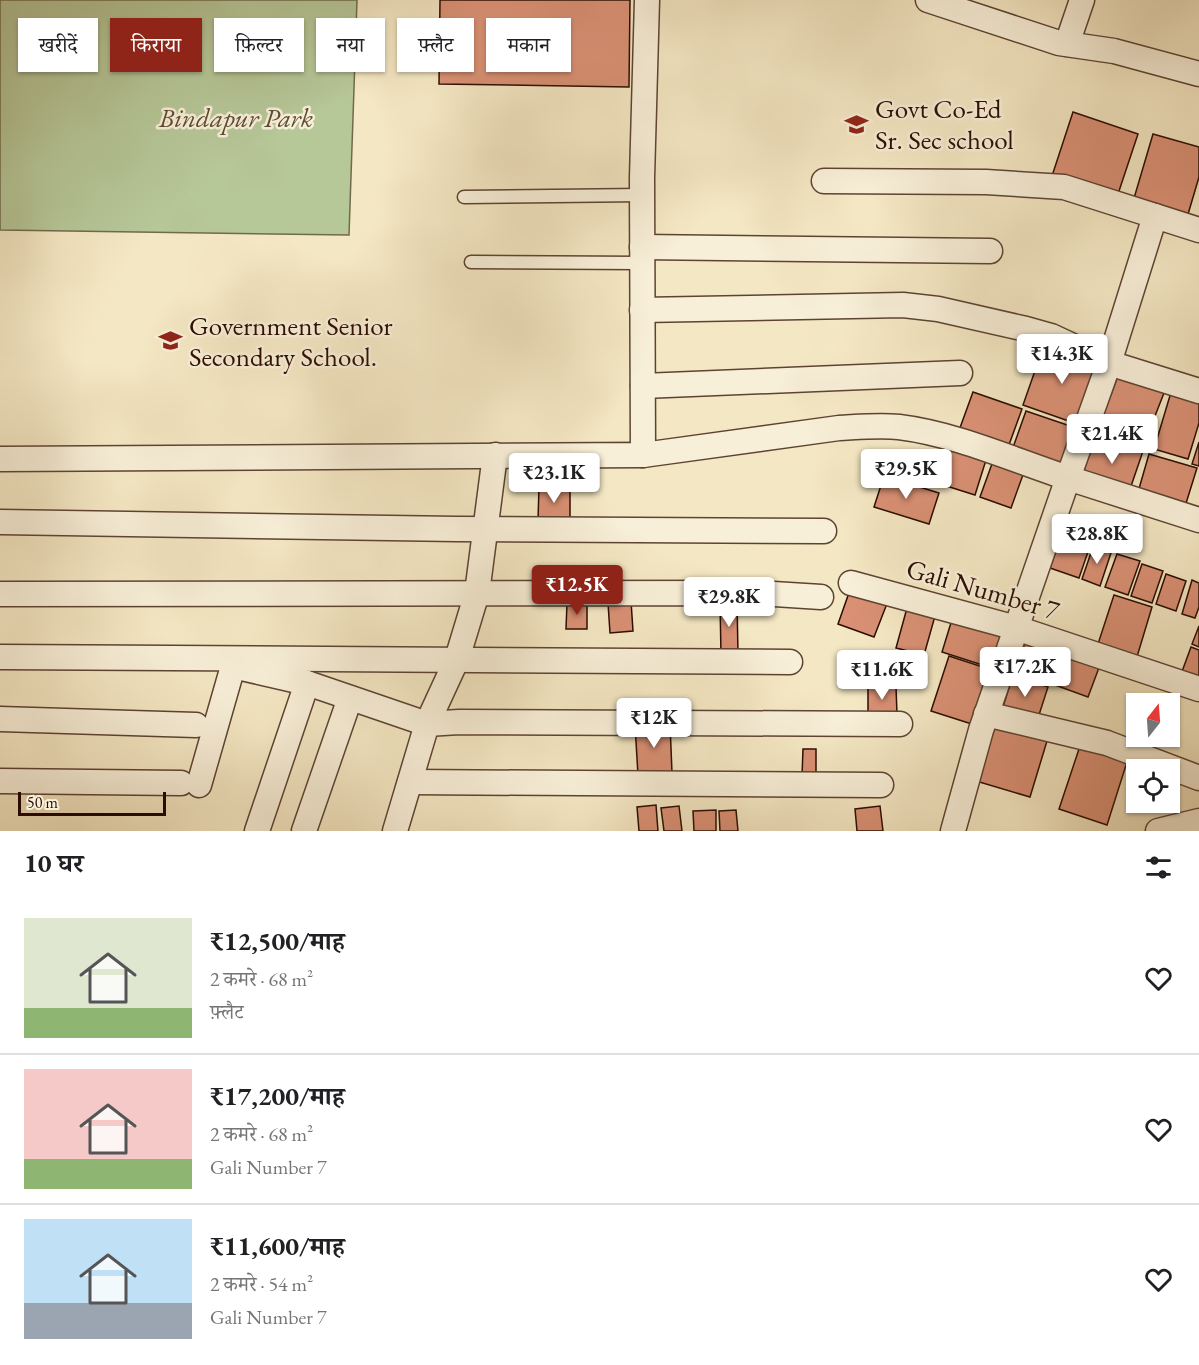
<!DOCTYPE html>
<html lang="hi">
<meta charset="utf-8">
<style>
body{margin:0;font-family:"EB Garamond","Noto Serif Devanagari",serif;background:#f6f6f6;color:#202124;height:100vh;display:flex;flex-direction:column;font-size:22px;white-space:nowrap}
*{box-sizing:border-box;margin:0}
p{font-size:20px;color:#757577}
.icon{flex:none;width:33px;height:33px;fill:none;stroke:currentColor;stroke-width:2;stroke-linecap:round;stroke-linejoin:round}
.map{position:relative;height:831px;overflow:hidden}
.sheet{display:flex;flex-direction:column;background:#fff;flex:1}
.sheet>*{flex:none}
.hud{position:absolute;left:18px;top:18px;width:600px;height:54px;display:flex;gap:12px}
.needle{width:39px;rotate:17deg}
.tools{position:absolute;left:1126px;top:693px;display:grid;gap:12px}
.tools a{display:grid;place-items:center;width:54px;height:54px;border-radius:0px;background:#fff;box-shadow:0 2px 4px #0004;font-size:30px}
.scale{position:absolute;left:18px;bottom:15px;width:148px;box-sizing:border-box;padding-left:6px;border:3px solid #2b0c01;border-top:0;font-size:16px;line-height:21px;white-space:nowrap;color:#2b0c01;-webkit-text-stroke:4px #f8efd8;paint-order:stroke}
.price{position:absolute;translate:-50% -51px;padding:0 14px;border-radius:6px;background:#fff;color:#222;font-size:20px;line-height:39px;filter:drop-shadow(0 2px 3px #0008)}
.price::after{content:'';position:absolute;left:50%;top:36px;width:18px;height:14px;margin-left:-9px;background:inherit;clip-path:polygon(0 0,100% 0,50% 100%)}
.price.selected{background:#8f2418;color:#fff}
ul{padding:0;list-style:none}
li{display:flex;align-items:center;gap:18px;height:150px;padding:0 24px}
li+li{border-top:2px solid #e0e0e0}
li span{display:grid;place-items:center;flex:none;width:168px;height:120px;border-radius:0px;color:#555}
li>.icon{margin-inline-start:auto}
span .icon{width:72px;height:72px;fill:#fffc;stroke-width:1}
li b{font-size:26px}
h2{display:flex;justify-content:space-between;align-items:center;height:72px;padding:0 24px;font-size:26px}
.tag{padding:0 21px;border-radius:0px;background:#fff;box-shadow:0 2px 4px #0004;font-size:21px;line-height:54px}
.tag.selected{background:#8f2418;color:#fff}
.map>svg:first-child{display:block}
</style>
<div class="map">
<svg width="1199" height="831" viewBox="0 0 1199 831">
<rect width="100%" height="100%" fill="#f4e7c3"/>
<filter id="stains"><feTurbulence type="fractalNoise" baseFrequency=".00333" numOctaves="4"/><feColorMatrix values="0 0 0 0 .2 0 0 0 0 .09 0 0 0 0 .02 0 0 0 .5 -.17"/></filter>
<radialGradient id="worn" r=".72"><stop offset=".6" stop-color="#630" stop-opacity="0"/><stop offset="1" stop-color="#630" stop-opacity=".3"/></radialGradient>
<polygon fill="#b6c798" stroke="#706a4c" stroke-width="1.5" points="0,0 357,0 349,235 0,230"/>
<g fill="#d99074" stroke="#2b0c01" stroke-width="1.5">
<polygon points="440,0 630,0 629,87 439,84"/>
<polygon points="1073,112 1138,134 1116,200 1051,179"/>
<polygon points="1153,134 1199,147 1199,177 1186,221 1132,205"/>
<polygon points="1044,345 1101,365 1080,425 1023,405"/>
<polygon points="1118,376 1164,393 1142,449 1097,431"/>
<polygon points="1172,389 1199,397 1199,423 1188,459 1154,449"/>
<polygon points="973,392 1022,409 1006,453 957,436"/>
<polygon points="1026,411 1079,429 1064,472 1011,453"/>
<polygon points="1095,435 1143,451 1128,495 1081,480"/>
<polygon points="1199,442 1199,466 1192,464"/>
<polygon points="951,449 986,460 975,495 940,484"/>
<polygon points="1149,454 1197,468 1183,513 1136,499"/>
<polygon points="993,461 1024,472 1011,508 980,497"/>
<polygon points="884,476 939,493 929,524 874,507"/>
<polygon points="539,487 570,487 570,520 538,520"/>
<polygon points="1062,533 1091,543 1079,578 1050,568"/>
<polygon points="1094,544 1112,550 1100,586 1082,579"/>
<polygon points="1117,554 1140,561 1128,595 1105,587"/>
<polygon points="1142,564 1163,571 1152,603 1131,596"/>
<polygon points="1166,574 1186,581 1176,611 1156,604"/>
<polygon points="1192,580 1199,583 1199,607 1195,618 1182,614"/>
<polygon points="851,587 888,601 874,637 838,624"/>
<polygon points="1114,595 1152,607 1136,660 1097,647"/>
<polygon points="631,601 633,631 610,633 608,603"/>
<polygon points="720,602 737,602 738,654 721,654"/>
<polygon points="567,603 587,603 587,629 566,629"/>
<polygon points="907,608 935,616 924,655 896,648"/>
<polygon points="954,613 1011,630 998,670 942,652"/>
<polygon points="1199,626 1199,647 1192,644"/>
<polygon points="1026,640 1062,653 1051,684 1015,671"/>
<polygon points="1191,647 1199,650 1199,684 1180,677"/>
<polygon points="1068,652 1100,665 1088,697 1055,685"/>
<polygon points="949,656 995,671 978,726 931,711"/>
<polygon points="1013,675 1048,687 1037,721 1002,710"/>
<polygon points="868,687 896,687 897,714 868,715"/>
<polygon points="670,723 672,773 638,775 635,725"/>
<polygon points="993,725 1047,741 1030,797 976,781"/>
<polygon points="1080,746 1127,762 1107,825 1059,809"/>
<polygon points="803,749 816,749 816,776 802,776"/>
<polygon points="656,805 658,831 639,831 637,807"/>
<polygon points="679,806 682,831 664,831 661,808"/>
<polygon points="880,806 883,831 857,831 855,809"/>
<polygon points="716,810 716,831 694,831 693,811"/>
<polygon points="736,810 738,831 720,831 719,811"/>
</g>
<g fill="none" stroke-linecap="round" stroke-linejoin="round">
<defs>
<g id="lane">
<polyline points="464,197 642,195"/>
<polyline points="471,262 642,263"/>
</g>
<g id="street">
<polyline points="928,0 1059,43 1114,51 1199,74"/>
<polyline points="1067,44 1082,0"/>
<polyline points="824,181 986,182 1064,187 1199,230"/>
<polyline points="1155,216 1109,363 1199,391"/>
<polyline points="642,247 990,251"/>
<polyline points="643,386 960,373"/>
<polyline points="643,455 642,178 647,0"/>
<path d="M0,459l643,-4 196,-27c20,-1 40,-3 60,-1 57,7 114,33 169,51l41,-115 -58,-27 -25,-7 -88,-20 -35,-4 -261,5"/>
<polyline points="0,522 457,529 824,531"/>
<polyline points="851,583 1016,628 1199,689"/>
<polyline points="0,594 757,593 821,597"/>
<polyline points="0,657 790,662"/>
<polyline points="986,714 1107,743 1199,778"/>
<polyline points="0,719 196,725"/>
<polyline points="0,781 181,783"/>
<polyline points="410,782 881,785"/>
<polyline points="199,785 233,666 307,683 427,724 459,722 900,724"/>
<polyline points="257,831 307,683"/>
<polyline points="304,831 350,698"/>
<polyline points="395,831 427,724 457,659 477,593 495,455"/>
<polyline points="953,831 981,730 1068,478 1199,520"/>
<polyline points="1158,831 1199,821"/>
</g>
</defs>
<use href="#lane" stroke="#5d4332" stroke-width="15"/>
<use href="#street" stroke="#5d4332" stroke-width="27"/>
<use href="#lane" stroke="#f8efd8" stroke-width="12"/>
<use href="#street" stroke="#f8efd8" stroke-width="24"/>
</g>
<defs>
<symbol id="school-bare" viewBox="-9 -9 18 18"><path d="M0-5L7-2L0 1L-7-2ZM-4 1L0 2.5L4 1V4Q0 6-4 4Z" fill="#8f2418" stroke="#f8efd8" stroke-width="2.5" paint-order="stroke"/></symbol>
</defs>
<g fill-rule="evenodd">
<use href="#school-bare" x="840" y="108" width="33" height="33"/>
<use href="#school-bare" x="154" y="324" width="33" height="33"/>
</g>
<g text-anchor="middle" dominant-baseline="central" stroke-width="5" stroke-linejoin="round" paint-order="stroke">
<g font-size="27" fill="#2b0c01" stroke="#f8efd8" text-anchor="start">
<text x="875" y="108">Govt Co-Ed<tspan x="875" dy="31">Sr. Sec school</tspan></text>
<text x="189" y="325">Government Senior<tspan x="189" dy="31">Secondary School.</tspan></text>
</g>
<g font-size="27" font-style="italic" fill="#5c4d36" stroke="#f8efd8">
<text x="236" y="117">Bindapur Park</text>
</g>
<g font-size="27" fill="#2b0c01" stroke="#f8efd8">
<text transform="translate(983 589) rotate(16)">Gali Number 7</text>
</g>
</g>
<rect width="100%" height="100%" filter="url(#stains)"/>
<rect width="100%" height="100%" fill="url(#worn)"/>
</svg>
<div class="tools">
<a><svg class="needle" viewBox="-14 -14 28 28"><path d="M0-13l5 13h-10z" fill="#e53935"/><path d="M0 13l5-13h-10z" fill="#757577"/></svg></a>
<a><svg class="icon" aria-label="locate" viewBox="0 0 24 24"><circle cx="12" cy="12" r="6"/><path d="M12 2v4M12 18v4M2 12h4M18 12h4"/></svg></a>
</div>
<div class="scale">50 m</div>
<b class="price" style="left:1062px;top:385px">₹14.3K</b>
<b class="price" style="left:1112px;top:465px">₹21.4K</b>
<b class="price" style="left:906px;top:500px">₹29.5K</b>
<b class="price" style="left:554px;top:504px">₹23.1K</b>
<b class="price" style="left:1097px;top:565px">₹28.8K</b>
<b class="price selected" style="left:577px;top:616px">₹12.5K</b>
<b class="price" style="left:729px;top:628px">₹29.8K</b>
<b class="price" style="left:1025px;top:698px">₹17.2K</b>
<b class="price" style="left:882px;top:701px">₹11.6K</b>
<b class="price" style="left:654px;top:749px">₹12K</b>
<div class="hud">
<a class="tag">खरीदें</a>
<a class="tag selected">किराया</a>
<a class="tag">फ़िल्टर</a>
<a class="tag">नया</a>
<a class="tag">फ़्लैट</a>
<a class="tag">मकान</a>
</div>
</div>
<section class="sheet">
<h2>10 घर<svg class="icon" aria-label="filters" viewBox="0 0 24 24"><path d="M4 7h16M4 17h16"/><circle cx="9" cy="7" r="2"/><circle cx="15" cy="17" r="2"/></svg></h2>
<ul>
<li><span style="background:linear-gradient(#dfe7d0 75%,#8fb573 0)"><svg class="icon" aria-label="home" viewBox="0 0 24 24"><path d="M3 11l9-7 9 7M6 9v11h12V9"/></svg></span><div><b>₹12,500/माह</b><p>2 कमरे · 68 m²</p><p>फ़्लैट</p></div><svg class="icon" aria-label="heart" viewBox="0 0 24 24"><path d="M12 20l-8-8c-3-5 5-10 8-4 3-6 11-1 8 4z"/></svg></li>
<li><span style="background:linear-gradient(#f6c9c9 75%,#8fb573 0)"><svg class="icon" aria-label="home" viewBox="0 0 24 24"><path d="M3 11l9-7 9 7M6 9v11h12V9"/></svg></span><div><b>₹17,200/माह</b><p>2 कमरे · 68 m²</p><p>Gali Number 7</p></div><svg class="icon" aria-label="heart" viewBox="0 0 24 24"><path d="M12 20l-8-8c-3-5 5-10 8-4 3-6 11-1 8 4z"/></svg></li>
<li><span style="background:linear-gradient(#bfe0f5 70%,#9aa5b1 0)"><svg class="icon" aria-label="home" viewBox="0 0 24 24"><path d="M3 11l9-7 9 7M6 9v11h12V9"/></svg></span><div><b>₹11,600/माह</b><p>2 कमरे · 54 m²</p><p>Gali Number 7</p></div><svg class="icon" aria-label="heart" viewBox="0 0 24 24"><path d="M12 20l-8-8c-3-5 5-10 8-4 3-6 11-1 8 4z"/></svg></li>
</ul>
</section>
